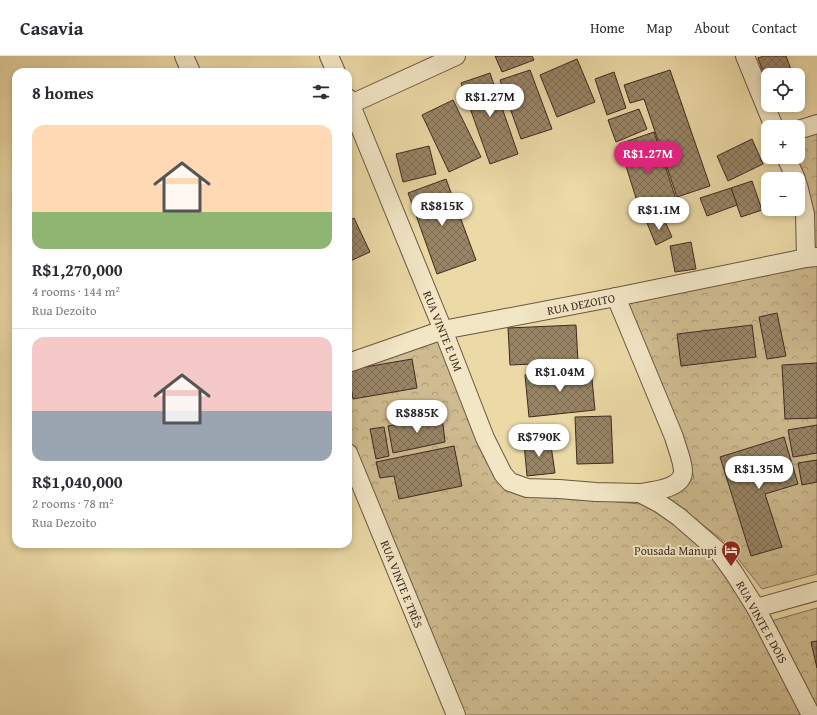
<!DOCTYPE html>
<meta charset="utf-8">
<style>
body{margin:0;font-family:"Gentium Book Plus",serif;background:#f2f2f3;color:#2b2b33;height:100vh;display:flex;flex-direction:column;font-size:15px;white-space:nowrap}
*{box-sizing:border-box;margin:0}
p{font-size:13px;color:#7c7c81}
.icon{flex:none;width:22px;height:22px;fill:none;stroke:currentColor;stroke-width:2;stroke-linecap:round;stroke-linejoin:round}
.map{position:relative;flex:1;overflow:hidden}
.panel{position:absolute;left:12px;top:12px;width:340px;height:480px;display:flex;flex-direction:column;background:#fff;border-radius:12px;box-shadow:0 2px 6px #0003}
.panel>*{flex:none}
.tools{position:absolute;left:761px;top:12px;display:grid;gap:8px}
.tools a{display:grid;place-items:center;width:44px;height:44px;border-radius:8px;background:#fff;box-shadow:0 2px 6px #0003;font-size:20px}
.price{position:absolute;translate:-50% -34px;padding:0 9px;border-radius:14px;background:#fff;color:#222;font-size:13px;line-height:26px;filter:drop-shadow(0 1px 2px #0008)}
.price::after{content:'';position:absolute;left:50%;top:24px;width:12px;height:9px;margin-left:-6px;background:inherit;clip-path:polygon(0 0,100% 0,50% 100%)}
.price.on{background:#db2777;color:#fff}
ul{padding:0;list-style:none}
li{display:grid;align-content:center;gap:8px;height:212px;padding:0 20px}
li+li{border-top:1px solid #e1e1e2}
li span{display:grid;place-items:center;height:124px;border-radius:12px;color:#555}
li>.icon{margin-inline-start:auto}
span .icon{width:72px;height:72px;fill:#fffc;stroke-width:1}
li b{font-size:17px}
h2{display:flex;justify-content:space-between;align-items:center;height:48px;padding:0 20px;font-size:17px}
header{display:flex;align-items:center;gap:24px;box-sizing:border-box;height:56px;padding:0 20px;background:#fff;border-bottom:1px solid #e1e1e2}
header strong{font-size:19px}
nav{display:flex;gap:22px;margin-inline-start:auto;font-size:14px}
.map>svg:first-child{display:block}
</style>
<header>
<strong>Casavia</strong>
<nav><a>Home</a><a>Map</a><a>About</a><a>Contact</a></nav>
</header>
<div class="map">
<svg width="817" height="659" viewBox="0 0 817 659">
<defs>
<pattern id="forest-crowns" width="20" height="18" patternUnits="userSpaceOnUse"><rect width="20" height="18" fill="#cebb8f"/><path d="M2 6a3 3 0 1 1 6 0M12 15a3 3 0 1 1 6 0" fill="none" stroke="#a99874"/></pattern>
<pattern id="building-cross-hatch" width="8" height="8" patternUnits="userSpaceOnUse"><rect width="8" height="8" fill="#988566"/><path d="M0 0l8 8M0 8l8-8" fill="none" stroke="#7d6d54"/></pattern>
</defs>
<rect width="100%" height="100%" fill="#ebd9a6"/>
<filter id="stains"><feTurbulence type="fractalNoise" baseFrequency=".005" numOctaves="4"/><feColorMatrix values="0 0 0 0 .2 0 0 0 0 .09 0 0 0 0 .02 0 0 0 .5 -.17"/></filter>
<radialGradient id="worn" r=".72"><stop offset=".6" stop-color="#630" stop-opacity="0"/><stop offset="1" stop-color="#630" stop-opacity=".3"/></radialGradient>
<g fill="url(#forest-crowns)" stroke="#867258">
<polygon points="817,76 817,194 811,195 792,101 798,101 798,81"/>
<polygon points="817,207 817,518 762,533 725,486 668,442 694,422 689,406 626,247"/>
<polygon points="438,284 497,424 511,436 640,448 678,468 716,502 750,556 804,659 465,659 348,380 348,315"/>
<polygon points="817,552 817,657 764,567"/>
</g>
<g fill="url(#building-cross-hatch)" stroke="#3e2921">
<polygon points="495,0 532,0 534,4 502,16"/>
<polygon points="764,0 786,0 793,19 768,19 768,30 758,2"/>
<polygon points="577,3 595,46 557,61 540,19"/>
<polygon points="530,14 552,73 521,83 500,24"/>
<polygon points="670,14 710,130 677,141 644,43 630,47 624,29"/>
<polygon points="614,16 626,52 607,59 595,23"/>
<polygon points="490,17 518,98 490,108 461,27"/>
<polygon points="453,44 481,101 449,116 422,59"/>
<polygon points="639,53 647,73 616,86 608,64"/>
<polygon points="654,76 678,149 642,161 619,88"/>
<polygon points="752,83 763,108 728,125 717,100"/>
<polygon points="429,90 436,118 403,126 396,98"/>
<polygon points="446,123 476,204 437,218 408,137"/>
<polygon points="752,125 762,154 741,161 731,132"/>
<polygon points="731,132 737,149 707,160 700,142"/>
<polygon points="663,161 672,181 656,189 647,167"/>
<polygon points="354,162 370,196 348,206 348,165"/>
<polygon points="691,186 696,213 675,216 670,190"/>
<polygon points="777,257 786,300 767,303 759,261"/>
<polygon points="576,269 578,306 510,309 508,272"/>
<polygon points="752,269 756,301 681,310 677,278"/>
<polygon points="412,303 417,332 353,343 348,314"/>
<polygon points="817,307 817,362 785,363 782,309"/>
<polygon points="591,313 595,354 529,361 525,319"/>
<polygon points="442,360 445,386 393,397 388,370"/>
<polygon points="611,360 613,407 577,408 575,361"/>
<polygon points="817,369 817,397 793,401 788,374"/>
<polygon points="384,371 389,400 376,403 370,373"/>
<polygon points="784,381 798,428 765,438 782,491 751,500 720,401"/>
<polygon points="550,383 555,417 527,420 524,387"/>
<polygon points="454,390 462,430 399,443 394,420 380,422 376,406"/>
<polygon points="817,404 817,426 802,429 798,407"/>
<polygon points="817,585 817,612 811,586"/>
</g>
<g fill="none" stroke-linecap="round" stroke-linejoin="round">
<defs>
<g id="street">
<polyline points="184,0 191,16"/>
<polyline points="329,0 336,16"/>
<polyline points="745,0 774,71"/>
<polyline points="348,42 443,274 485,382 503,418 510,426 527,432 559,433 596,436 640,437 659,447 679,461 718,495 734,517 756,552 811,659"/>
<polyline points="351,48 456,0"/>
<polyline points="798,74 817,68"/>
<polyline points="786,101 796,123"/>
<polyline points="798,129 805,158 806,202"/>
<path d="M616,241l58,140c3,11 8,22 9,33 1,19 -30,21 -43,23"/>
<polyline points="348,307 443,274 616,241 806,202 817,201"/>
<polyline points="348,397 456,659"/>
<polyline points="756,552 817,535"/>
</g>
</defs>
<use href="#street" stroke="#695542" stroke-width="20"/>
<use href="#street" stroke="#f2e6c5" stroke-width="18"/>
</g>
<defs>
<symbol id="hotel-pin" viewBox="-11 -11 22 30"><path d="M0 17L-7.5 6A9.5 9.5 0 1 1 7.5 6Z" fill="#8f2418" stroke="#f2e6c5"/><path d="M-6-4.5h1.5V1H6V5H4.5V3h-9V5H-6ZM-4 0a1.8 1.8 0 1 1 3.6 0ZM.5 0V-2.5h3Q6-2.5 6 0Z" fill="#fff"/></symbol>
</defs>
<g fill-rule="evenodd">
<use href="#hotel-pin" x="720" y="483" width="22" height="30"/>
</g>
<g text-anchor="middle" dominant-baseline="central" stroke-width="4" stroke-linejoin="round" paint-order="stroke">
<g font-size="12" fill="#3e2921" stroke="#f2e6c5">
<text transform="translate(581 248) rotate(-11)">RUA DEZOITO</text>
<text transform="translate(443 275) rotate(68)">RUA VINTE E UM</text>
<text transform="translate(402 528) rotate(68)">RUA VINTE E TRÊS</text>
<text transform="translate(762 566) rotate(61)">RUA VINTE E DOIS</text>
</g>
<g font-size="12" fill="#3e2921" stroke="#f2e6c5" text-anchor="end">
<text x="717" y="494">Pousada Manupi</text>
</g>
</g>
<rect width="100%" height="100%" filter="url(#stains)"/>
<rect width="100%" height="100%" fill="url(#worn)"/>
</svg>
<div class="tools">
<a><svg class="icon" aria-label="locate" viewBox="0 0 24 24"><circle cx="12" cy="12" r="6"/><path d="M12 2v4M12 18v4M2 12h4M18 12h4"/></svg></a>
<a>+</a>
<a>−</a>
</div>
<b class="price" style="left:490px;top:62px">R$1.27M</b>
<b class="price on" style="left:648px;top:119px">R$1.27M</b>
<b class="price" style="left:442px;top:171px">R$815K</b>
<b class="price" style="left:659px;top:175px">R$1.1M</b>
<b class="price" style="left:560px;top:337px">R$1.04M</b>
<b class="price" style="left:417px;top:378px">R$885K</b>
<b class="price" style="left:539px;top:402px">R$790K</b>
<b class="price" style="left:759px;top:434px">R$1.35M</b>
<section class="panel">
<h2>8 homes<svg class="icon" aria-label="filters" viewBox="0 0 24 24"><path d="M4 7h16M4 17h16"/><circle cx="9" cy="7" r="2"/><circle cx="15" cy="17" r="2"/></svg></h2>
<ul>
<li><span style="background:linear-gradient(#ffd9b3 70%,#8fb573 0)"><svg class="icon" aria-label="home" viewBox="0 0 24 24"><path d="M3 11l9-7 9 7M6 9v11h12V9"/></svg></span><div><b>R$1,270,000</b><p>4 rooms · 144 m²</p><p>Rua Dezoito</p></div></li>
<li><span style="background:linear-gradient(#f6c9c9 60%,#9aa5b1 0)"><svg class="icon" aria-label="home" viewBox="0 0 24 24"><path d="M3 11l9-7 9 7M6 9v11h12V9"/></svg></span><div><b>R$1,040,000</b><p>2 rooms · 78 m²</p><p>Rua Dezoito</p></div></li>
</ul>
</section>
</div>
